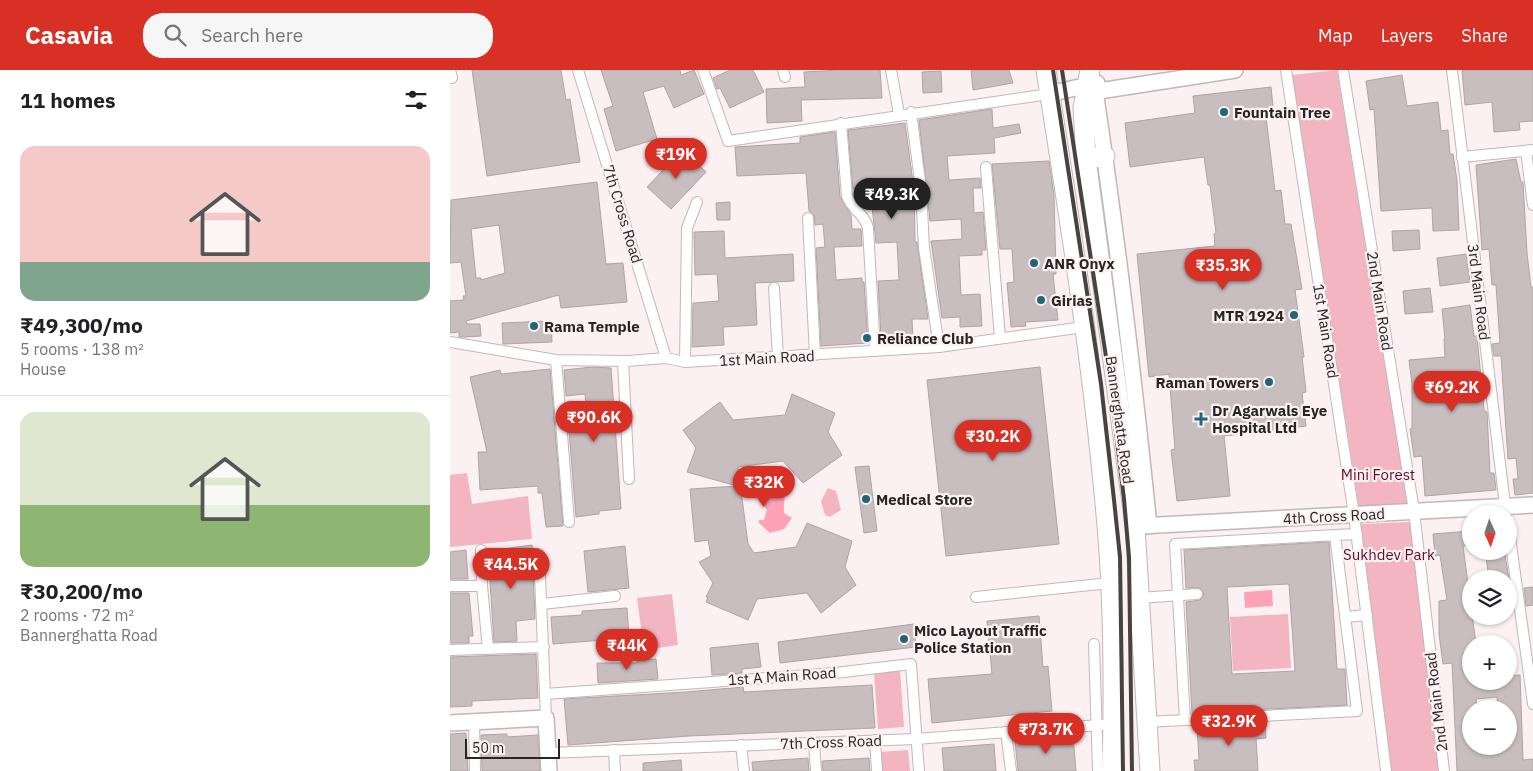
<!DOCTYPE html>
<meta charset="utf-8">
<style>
body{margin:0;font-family:"IBM Plex Sans",sans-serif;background:#f6f6f6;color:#202124;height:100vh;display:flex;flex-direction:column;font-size:19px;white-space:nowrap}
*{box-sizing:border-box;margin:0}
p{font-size:16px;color:#757577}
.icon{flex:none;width:28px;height:28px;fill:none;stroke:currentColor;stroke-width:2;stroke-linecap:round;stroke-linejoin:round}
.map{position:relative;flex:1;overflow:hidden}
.side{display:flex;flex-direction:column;background:#fff;width:450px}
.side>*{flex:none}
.needle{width:32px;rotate:177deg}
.fabs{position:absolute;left:1012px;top:435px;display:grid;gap:10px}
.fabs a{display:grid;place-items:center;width:55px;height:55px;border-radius:50%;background:#fff;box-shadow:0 1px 4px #0004;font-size:25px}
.scale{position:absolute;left:15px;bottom:12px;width:95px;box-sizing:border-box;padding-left:5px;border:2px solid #282424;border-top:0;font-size:14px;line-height:18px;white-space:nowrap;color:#282424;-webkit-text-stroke:4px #fbf0f2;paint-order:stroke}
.price{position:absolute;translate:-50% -42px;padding:0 11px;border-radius:18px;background:#d93025;color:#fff;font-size:16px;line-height:32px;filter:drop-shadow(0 1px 2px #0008)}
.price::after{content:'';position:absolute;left:50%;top:30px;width:15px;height:11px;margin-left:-8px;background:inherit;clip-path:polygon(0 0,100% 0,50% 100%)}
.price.selected{background:#222;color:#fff}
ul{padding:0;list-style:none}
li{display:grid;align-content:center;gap:10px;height:265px;padding:0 20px}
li+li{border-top:1px solid #e0e0e0}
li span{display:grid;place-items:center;height:155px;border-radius:15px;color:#555}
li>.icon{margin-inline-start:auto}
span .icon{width:90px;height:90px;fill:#fffc;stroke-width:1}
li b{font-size:21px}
h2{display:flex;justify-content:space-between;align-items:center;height:60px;padding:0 20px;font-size:21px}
header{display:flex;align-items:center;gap:30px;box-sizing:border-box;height:70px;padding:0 25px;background:#d93025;color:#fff}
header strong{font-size:24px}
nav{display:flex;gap:28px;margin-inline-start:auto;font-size:18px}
.search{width:350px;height:45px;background:#f6f6f6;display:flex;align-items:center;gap:12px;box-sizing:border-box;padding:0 18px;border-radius:20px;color:#757577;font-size:19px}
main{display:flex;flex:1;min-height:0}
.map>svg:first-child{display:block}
</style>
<header>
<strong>Casavia</strong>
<div class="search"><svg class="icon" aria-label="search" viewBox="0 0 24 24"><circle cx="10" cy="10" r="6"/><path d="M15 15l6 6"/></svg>Search here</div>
<nav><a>Map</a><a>Layers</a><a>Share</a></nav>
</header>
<main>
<section class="side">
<h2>11 homes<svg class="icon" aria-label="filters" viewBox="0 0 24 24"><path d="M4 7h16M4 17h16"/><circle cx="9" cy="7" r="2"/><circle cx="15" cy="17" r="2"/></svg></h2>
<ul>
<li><span style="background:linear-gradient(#f6c9c9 75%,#7fa58c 0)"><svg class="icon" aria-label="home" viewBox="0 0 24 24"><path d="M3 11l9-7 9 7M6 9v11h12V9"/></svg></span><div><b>₹49,300/mo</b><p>5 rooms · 138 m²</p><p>House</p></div></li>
<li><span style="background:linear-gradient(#dfe7d0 60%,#8fb573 0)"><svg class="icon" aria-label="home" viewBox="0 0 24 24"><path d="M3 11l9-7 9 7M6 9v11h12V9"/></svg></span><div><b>₹30,200/mo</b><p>2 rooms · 72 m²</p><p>Bannerghatta Road</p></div></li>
</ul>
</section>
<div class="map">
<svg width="1083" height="701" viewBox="0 0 1083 701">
<rect width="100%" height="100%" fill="#fbf0f2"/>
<g fill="#f2b5c1">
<polygon points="887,0 958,436 909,438 842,5"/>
<polygon points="17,403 22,434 78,426 82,469 0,477 0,405"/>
<polygon points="378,418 386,421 391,440 380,447 375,445 371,431"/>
<polygon points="960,452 989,701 941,701 911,454"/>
<polygon points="222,524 228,575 194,580 187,528"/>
<polygon points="838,544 841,598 783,601 780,547"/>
<polygon points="450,600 454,657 428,659 424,602"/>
<polygon points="458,680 460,701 430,701 429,682"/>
</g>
<g fill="#fea3b6">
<path d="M319,413h8c12,9 6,17 7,30l8,5 -8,11 -14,4 -11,-10v-3h5l3,-10 -7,-10v-10z"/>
<polygon points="822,520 823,536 795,538 794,522"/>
</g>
<g fill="#c8bec0" stroke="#aea4a6" fill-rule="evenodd">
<polygon points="22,0 111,0 116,30 120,29 130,92 37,106"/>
<polygon points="151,0 230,0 231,5 244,0 254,24 224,38 214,16 193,22 207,69 166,81 154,39 163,36"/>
<polygon points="280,0 303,0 314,22 280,38 270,18 267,19 263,8"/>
<polygon points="390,0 430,0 432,28 351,30 352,51 317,53 316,19 355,17 354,2"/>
<polygon points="521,0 559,0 563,13 523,20"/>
<polygon points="1012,0 1083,0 1083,51 1069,52 1070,60 1044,62 1042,32 1015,35"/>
<polygon points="491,1 492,22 473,23 472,2"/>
<polygon points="952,5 957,36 988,32 991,61 998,60 1000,84 1003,84 1007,111 1009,160 983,161 982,138 931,141 924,39 920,40 916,11"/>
<polygon points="821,17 824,46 816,47 825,121 831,120 835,154 841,154 852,219 845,220 854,287 852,287 856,322 852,323 856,356 774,366 780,426 727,431 721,380 725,379 719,304 699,307 687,184 765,176 764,164 766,163 760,115 758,115 754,87 680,97 675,53 745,43 743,26"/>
<polygon points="542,39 543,58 569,54 571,63 544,68 545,83 497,86 499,110 530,108 531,118 523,118 524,143 533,142 536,180 532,180 532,185 509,186 511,225 530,224 532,256 510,257 510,247 492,248 481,171 512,169 511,149 480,151 469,50"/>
<polygon points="455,53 464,120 465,172 467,172 478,249 462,249 463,267 431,268 428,211 449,210 447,172 426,173 420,118 403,119 398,60"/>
<polygon points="385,62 390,127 401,145 402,159 411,159 412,176 384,177 386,210 412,208 412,212 414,212 418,273 371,276 366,178 375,177 373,154 365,155 364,145 359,141 356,103 287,106 285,77 350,73 350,67"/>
<polygon points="232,80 256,102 221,139 197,117"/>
<polygon points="1066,89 1071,112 1073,112 1077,183 1081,217 1083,217 1083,423 1065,425 1063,409 1068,409 1066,388 1058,389 1051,286 1044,286 1042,274 1050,273 1046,215 1042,215 1039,179 1032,180 1026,95"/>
<polygon points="599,91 604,125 606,204 603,204 608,250 575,252 576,256 561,257 557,213 564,212 562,179 550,179 542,94"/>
<path d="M147,112l9,82 17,-1 4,39 -66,6 -2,-13 -93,26 1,3h13l1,12 -17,1h-5v-5l-9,1v-32l14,-1 -1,-4h3l-5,-34 -11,1 1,-63zM49,155l6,48 -24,7v-2h-5l-5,-49z"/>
<polygon points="280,132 280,150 267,150 266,133"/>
<polygon points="969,160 970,179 943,181 942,161"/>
<polygon points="274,161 275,188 343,184 344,211 305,213 307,255 273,257 274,275 242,277 243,233 269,231 267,204 245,205 244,162"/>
<polygon points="1016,184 1020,212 990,216 987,188"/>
<polygon points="980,218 983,242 955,244 953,221"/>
<polygon points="1020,235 1024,266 1027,266 1034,340 1037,342 1040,403 1044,403 1046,420 975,426 972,386 964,387 960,359 962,358 962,314 959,290 995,287 994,269 995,269 992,239"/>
<polygon points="101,251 102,272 53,274 52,253"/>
<polygon points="142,297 161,298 171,439 149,441 149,444 126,447 119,361 138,360 135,324 116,326 114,300"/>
<polygon points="590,297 609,474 496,486 477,310"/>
<polygon points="100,299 113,456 96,457 92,423 88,423 88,416 30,420 28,382 37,382 20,307 50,300 51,304"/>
<polygon points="342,324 385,343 378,362 392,385 353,413 333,391 288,397 298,474 304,483 346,477 357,453 402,471 395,497 406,515 371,543 357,523 307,529 298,550 256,532 258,527 256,527 263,513 249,492 261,486 258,470 245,472 240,419 287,416 237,402 246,378 233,360 270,332 283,350 335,345"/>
<polygon points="419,396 427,461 414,463 405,397"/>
<path d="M1021,461v14l-8,1 13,98h-5v37h38v-5l11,-1 3,85 10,-1v12h-76l-5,-108 -9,1 -4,-30v-33l8,-1 -7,-45 -5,1 -2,-22zM1047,627l1,12h11v37h-38v-37h6l-1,-10z"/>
<path d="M879,472l8,127h8l2,36 -155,8 -6,-111 14,-2 4,-6 -4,-6h-14l-2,-38zM839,514l6,87 -63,3 -5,-87z"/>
<polygon points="82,475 85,549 66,551 67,571 44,572 38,481"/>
<polygon points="175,476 179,518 138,522 134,481"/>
<polygon points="16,480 18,509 0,509 0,482"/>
<polygon points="1055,485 1059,509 1039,509 1036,487"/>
<polygon points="1083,517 1083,535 1076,536 1074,518"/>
<polygon points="0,523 19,523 23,566 19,566 19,573 0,573"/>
<polygon points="177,538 179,568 103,574 101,547 132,545 132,541"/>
<polygon points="589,546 593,597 598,596 602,641 482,653 478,609 542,604 537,551"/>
<polygon points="464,554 466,577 330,593 328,572"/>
<polygon points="308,573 311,597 292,599 292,603 262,605 260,578"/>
<polygon points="86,584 88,628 22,631 22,636 0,637 0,587"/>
<polygon points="206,589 208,609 148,613 147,593 187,593 187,590"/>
<polygon points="422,615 425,658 239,666 118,675 114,629 236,622 293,617 294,622"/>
<polygon points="815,653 816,668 806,669 808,701 745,701 744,690 749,690 747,656"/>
<polygon points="16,663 18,701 0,701 0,664"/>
<polygon points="57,664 57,667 88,665 90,701 32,701 31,665"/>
<polygon points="623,666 626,701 568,701 565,671"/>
<polygon points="544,674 546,701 494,701 492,678"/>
<polygon points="358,688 359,701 303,701 302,692"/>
<polygon points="419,688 420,701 373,701 372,691"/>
<polygon points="231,690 232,701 193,701 193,693"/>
</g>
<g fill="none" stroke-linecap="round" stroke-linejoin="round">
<defs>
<g id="street">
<polyline points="128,0 216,288"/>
<polyline points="253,0 278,71 599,24"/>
<polyline points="333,0 335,7"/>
<polyline points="441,0 449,44"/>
<polyline points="836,0 904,445 936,701"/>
<polyline points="893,0 964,441 994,701"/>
<polyline points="1002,0 1056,443"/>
<polyline points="0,8 2,8 0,0"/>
<polyline points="461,42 471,119 474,178 489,277"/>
<path d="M391,53l6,73c4,13 18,18 21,32l7,123"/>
<polyline points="1076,81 1083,135"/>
<polyline points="1012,87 1083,80"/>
<polyline points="536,97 550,268"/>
<polyline points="358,148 365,285"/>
<polyline points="324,218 328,287"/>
<polyline points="0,272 106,290 177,291 216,288 235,292 489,277 634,257"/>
<polyline points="106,290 119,452"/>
<polyline points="173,291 179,409"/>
<polyline points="235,292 237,158 247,132"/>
<polyline points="1059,460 1083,634"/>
<polyline points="885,465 907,641 735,650 725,474 885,465 907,464"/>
<polyline points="31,480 32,516"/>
<polyline points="89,484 96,648"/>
<polyline points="0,516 32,516 38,579"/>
<polyline points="526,527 660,513"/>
<polyline points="689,528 747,524"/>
<polyline points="92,534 165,526"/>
<polyline points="895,547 917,545"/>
<polyline points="644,574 648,701"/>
<polyline points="0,580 94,577"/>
<polyline points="95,624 385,603 461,594 469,701"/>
<polyline points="24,652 25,701"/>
<polyline points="697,652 735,650"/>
<polyline points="556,662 561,701"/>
<polyline points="425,670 427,701"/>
<polyline points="364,673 366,701"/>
<polyline points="291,675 294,701"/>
<polyline points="164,680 165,701"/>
<polyline points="98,683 466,669 663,654"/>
</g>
<g id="secondary">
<path d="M645,21c22,145 39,289 54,435"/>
<polyline points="636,23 785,0"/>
<polyline points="599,24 647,13"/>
<polyline points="690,456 1083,435"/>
<polyline points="0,653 96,648 99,701"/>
</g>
<g id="highway">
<path d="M596,0c24,151 48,303 61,456 7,81 7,164 5,245"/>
<polyline points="640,0 633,38 636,89 685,456 700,701"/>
<polyline points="636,89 655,86"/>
</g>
</defs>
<use href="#street" stroke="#c1b7b9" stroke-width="12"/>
<use href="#secondary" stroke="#c1b7b9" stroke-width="18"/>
<use href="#highway" stroke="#c1b7b9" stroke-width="21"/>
<use href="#street" stroke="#fff" stroke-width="10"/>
<use href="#secondary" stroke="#fff" stroke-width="15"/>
<use href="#highway" stroke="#fff" stroke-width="19"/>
<g stroke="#484343" stroke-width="4">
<polyline points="603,0 651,314 664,430 670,487 673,701"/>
<polyline points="612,0 660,313 674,429 679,487 682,701"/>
</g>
</g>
<g fill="#206676" stroke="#fbf0f2" stroke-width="2">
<circle cx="774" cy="42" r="5"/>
<circle cx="584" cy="193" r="5"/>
<circle cx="591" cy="230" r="5"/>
<circle cx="844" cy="245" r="5"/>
<circle cx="84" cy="256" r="5"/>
<circle cx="417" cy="268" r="5"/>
<circle cx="819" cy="312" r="5"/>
<path d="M748.5 341.5h5v5h5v5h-5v5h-5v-5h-5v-5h5z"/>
<circle cx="416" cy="429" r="5"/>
<circle cx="454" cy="569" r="5"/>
</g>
<g text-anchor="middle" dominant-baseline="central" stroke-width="4.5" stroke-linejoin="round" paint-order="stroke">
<g font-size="15" font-weight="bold" fill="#282424" stroke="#fbf0f2" text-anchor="start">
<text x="784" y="42">Fountain Tree</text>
<text x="594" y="193">ANR Onyx</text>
<text x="601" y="230">Girias</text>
<text x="834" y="245" text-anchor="end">MTR 1924</text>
<text x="94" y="256">Rama Temple</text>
<text x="427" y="268">Reliance Club</text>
<text x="809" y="312" text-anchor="end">Raman Towers</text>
<text x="762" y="340">Dr Agarwals Eye<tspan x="762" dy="17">Hospital Ltd</tspan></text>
<text x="426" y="429">Medical Store</text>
<text x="464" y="560">Mico Layout Traffic<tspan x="464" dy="17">Police Station</tspan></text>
</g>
<g font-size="15" fill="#282424" stroke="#fbf0f2">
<text transform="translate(173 144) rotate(73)">7th Cross Road</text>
<text transform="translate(1029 222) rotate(83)">3rd Main Road</text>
<text transform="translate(930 231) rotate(81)">2nd Main Road</text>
<text transform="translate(876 261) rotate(81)">1st Main Road</text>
<text transform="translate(317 288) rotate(-3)">1st Main Road</text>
<text transform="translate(670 350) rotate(82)">Bannerghatta Road</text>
<text transform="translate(884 446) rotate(-3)">4th Cross Road</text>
<text transform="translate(332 606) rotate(-4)">1st A Main Road</text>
<text transform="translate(986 632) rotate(-97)">2nd Main Road</text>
<text transform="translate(381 672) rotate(-2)">7th Cross Road</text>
</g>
<g font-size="15" fill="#5d0e29" stroke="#fbf0f2">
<text x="928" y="404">Mini Forest</text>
<text x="939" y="484">Sukhdev Park</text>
</g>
</g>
</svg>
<div class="fabs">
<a><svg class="needle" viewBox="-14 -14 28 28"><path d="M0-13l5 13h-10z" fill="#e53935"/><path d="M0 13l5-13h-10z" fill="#757577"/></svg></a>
<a><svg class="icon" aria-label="layers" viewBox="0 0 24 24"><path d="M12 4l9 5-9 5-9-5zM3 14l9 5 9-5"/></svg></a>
<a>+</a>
<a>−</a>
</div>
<div class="scale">50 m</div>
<b class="price" style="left:226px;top:110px">₹19K</b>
<b class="price selected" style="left:442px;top:150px">₹49.3K</b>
<b class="price" style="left:773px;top:221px">₹35.3K</b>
<b class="price" style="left:1002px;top:343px">₹69.2K</b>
<b class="price" style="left:144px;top:373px">₹90.6K</b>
<b class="price" style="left:543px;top:392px">₹30.2K</b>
<b class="price" style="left:314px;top:438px">₹32K</b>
<b class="price" style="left:61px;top:520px">₹44.5K</b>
<b class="price" style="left:177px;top:601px">₹44K</b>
<b class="price" style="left:779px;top:677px">₹32.9K</b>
<b class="price" style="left:596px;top:685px">₹73.7K</b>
</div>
</main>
